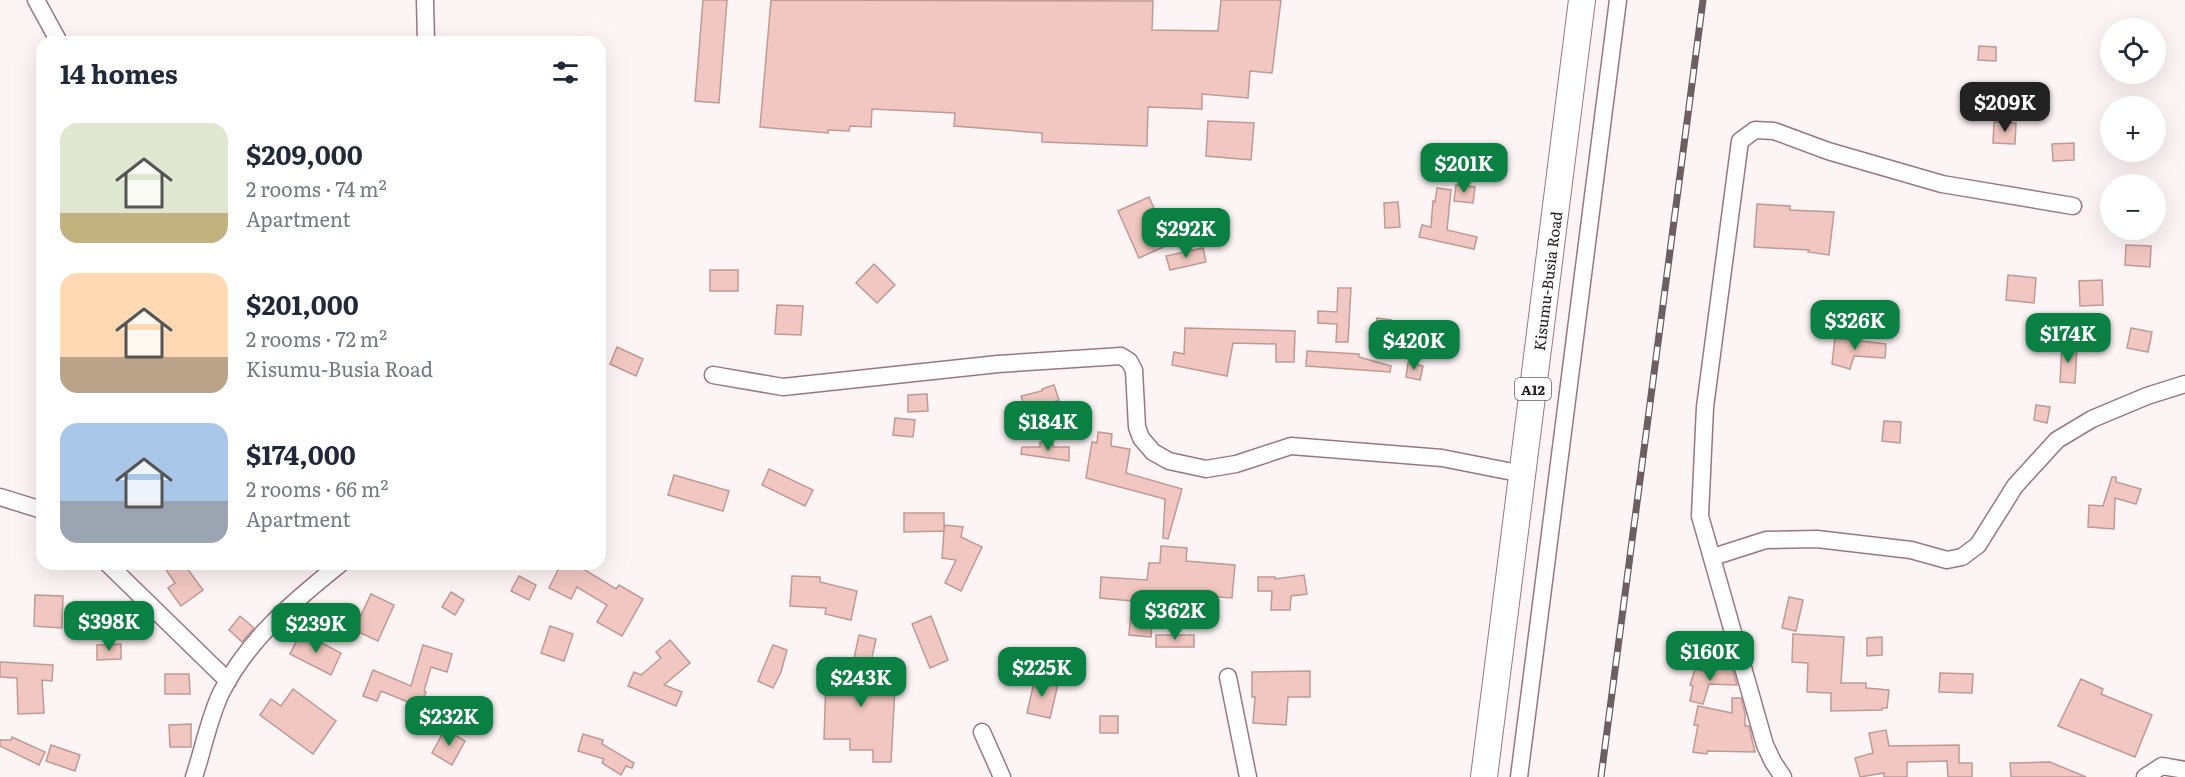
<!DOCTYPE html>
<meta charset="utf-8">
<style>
body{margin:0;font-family:Literata,serif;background:#f6f6f7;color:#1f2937;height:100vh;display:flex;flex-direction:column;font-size:22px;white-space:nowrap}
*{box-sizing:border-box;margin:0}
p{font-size:20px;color:#747a83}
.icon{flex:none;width:33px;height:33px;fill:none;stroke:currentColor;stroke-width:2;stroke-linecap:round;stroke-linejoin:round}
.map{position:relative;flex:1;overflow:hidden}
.sheet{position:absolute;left:36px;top:36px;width:570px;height:534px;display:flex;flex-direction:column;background:#fff;border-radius:18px;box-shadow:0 6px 24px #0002}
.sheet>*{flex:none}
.tools{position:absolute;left:2100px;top:18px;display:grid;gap:12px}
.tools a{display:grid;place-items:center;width:66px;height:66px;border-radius:50%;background:#fff;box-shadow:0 6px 24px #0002;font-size:30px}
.price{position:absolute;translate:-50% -51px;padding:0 14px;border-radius:12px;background:#0b8043;color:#fff;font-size:20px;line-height:39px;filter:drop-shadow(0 2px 3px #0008)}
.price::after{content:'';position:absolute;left:50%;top:36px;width:18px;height:14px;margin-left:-9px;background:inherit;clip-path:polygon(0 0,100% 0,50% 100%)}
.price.active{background:#222;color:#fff}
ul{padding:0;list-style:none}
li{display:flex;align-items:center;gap:18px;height:150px;padding:0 24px}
li span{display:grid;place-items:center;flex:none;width:168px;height:120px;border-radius:18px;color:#555}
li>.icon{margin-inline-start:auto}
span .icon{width:72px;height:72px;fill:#fffc;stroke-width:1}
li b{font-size:26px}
h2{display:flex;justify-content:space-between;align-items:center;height:72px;padding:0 24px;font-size:26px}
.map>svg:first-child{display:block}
</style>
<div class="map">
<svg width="2185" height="777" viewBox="0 0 2185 777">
<rect width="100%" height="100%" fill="#fdf4f6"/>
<g fill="#f1c8c1" stroke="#c09993" stroke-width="1.5">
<polygon points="703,0 727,0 719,103 695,101"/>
<polygon points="771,0 1153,1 1152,30 1218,31 1221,0 1281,0 1272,73 1250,71 1248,98 1202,94 1202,109 1148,107 1147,146 1042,142 1042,133 954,126 955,113 872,109 871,127 850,126 849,131 828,130 828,133 760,127"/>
<polygon points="1979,46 1996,47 1996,61 1978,60"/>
<polygon points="1208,121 1254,123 1251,160 1206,156"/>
<polygon points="1994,122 2016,123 2015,144 1993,143"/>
<polygon points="2074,143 2074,160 2053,161 2052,144"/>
<polygon points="1456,185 1475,187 1473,203 1454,201"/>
<polygon points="1437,188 1451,190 1447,230 1477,237 1474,249 1419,237 1422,225 1431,227 1433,201 1435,202"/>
<polygon points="1149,197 1170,244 1139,258 1118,211"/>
<polygon points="1398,202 1400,227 1385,228 1384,203"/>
<polygon points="1757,204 1790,206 1790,210 1834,212 1829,255 1808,252 1809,250 1754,247"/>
<polygon points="2126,245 2151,246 2150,267 2125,265"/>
<polygon points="1203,248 1206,262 1170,270 1166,256"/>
<polygon points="874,264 895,285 877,303 856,283"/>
<rect x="710" y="270" width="28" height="21"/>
<polygon points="2008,275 2036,278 2034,303 2006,300"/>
<polygon points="2102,280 2103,305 2080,306 2079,281"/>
<polygon points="1338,288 1351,288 1348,342 1336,342 1337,324 1318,323 1318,311 1337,312"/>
<polygon points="777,305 803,306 801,335 775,334"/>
<polygon points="1377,318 1391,320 1389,337 1375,335"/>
<polygon points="1185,328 1295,331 1294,362 1276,362 1276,344 1233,343 1227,376 1172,365 1174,352 1184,354"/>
<polygon points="2131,328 2152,332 2148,352 2127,348"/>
<polygon points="1835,338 1886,344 1885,358 1854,356 1850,369 1832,364"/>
<polygon points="2062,346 2077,347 2075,383 2060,382"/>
<polygon points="617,347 643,359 636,376 610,364"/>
<polygon points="1307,351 1359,354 1359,357 1391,366 1390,372 1306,366"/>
<polygon points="1408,363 1423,366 1420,380 1406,377"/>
<polygon points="1054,385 1059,400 1044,405 1045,409 1026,413 1021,396 1042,391 1042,389"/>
<polygon points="927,394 928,411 908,412 908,395"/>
<polygon points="2036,405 2050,407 2047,423 2034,420"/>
<polygon points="895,418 915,420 913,437 893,435"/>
<polygon points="1884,421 1901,422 1900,443 1882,441"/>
<polygon points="1098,432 1112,434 1111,446 1130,449 1126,473 1182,489 1168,539 1163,538 1165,499 1086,478 1092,442 1097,443"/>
<polygon points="1040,442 1053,444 1053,447 1069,447 1069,461 1021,454 1022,447 1040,447"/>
<polygon points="769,469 813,490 805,506 762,485"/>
<polygon points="674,475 729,491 723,511 668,495"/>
<polygon points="2112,477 2116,477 2116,482 2141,489 2136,504 2115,498 2114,529 2088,527 2089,505 2103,506"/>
<polygon points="904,513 944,513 944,530 945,525 963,527 961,537 982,547 961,591 945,583 956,560 942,558 944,531 904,532"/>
<polygon points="1161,546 1187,548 1186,561 1235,565 1232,598 1154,592 1151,637 1129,635 1132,601 1100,598 1101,577 1147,580 1149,563 1160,563"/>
<polygon points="162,564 184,564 203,590 181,606 168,588 175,583"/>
<polygon points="561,564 588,564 585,570 616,589 619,585 643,599 622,636 597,622 607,605 577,587 571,599 549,588"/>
<polygon points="1304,575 1307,594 1291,596 1290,610 1271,610 1272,591 1258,591 1258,577 1275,577 1275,579"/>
<polygon points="519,576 536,585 529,600 511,591"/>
<polygon points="792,576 820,577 820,582 857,591 851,620 825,614 826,608 790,606"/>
<polygon points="451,592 464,600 455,615 442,607"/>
<polygon points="371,594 394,605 378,641 354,630"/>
<polygon points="35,595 63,596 62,628 34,626"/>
<polygon points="1789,597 1803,600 1796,631 1782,628"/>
<polygon points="130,601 152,621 142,630 122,609"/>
<polygon points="240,616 254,628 242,642 229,630"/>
<polygon points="931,616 948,660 930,668 912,624"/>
<polygon points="550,626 573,634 564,661 541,653"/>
<polygon points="301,632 341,653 331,675 290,654"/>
<polygon points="1793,634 1844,637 1841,683 1866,683 1866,688 1889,690 1887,708 1882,708 1882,710 1831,711 1831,693 1807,692 1808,663 1792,662"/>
<polygon points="859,635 876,639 866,685 895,687 891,762 873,762 873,750 850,750 850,739 824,739 826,681 849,682"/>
<rect x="1156" y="635" width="38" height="12"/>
<polygon points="1882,637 1882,655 1867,656 1867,638"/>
<polygon points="670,640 690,663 664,685 682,692 676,706 628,686 634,672 641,675 661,658 656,652"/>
<polygon points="121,644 121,659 97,660 97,645"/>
<polygon points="423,645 452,654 447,672 431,667 424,691 426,692 420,707 381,691 377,701 363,696 373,670 411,686"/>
<polygon points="773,645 787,650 781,672 773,688 758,681"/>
<polygon points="0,662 53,665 52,681 42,680 44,713 18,714 17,678 0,677"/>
<polygon points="1714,666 1732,667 1737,685 1709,684 1703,704 1690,701 1693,686 1690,685 1695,669 1714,674"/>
<polygon points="1310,671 1310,697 1288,697 1286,725 1253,723 1255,697 1252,697 1252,672"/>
<polygon points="1940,673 1973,674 1972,693 1939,692"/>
<polygon points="165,674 189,674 190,694 165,694"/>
<polygon points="1035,678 1058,684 1050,718 1027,713"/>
<polygon points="2081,679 2103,689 2101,694 2152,715 2135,757 2058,726"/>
<polygon points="293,689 336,721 313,754 260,715 271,699 281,706"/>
<polygon points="1732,698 1741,698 1745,713 1745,726 1749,726 1755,752 1707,751 1707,754 1693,752 1698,725 1694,725 1698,706 1732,713"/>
<rect x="1100" y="716" width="18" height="17"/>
<polygon points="191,724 191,747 170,747 169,725"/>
<polygon points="445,729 465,741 452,765 432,753"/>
<polygon points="1886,730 1889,746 1959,745 1959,763 1972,763 1972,777 1948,777 1947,761 1907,762 1907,777 1884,777 1884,773 1860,777 1855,758 1873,753 1869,733"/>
<polygon points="583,734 603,740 602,744 634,763 632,768 626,766 621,775 602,763 604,759 578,751"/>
<polygon points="12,737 45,752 39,765 0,746 0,740 11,740"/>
<polygon points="51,745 80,755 75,771 46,761"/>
<polygon points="2050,762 2086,777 2011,777 2010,763"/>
</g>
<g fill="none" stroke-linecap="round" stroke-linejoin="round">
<defs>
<g id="minor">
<polyline points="36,0 59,42"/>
<polyline points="425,0 426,42"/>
<polyline points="713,375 783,387 998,364 1121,356 1129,361 1134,370 1137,427 1141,438 1153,452 1169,461 1206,469 1236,464 1291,446 1442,458 1523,474"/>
<polyline points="0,497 42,510"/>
<polyline points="1713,557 1766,540 1817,539 1911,550 1947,560 1962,557 1978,545 2015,486 2057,440 2092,419 2147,396 2185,384"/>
<polyline points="108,564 228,681"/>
<polyline points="1228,677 1248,777"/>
<polyline points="982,732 1002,777"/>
<path d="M194,777c9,-27 15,-59 27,-84 27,-54 73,-92 119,-129"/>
<polyline points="1519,777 1618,0"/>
<polyline points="1783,777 1773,762 1765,745 1700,516 1705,407 1740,141 1755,130 1774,131 1828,151 1942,184 2073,206"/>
<polyline points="2145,777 2162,766 2185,770"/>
</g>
<g id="highway">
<path id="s1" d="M1484,777l98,-777"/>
</g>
</defs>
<use href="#minor" stroke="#9b767f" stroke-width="19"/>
<use href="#highway" stroke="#9b767f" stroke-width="28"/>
<use href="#minor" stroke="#fff" stroke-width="16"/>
<use href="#highway" stroke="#fff" stroke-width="26"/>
<defs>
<polyline id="rail" points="1601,777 1703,0"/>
</defs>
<use href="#rail" stroke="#6c5f62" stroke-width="7"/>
<use href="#rail" stroke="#fff" stroke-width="4.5" stroke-dasharray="14" stroke-linecap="butt"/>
</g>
<g text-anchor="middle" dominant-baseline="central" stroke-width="5" stroke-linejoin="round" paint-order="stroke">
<rect fill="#fff" stroke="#685d60" stroke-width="1.5" x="1515" y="378" width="36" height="22" rx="4.5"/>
<g font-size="14" font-weight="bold" fill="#27181c">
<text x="1533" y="389">A12</text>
</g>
<g font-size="15" fill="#27181c" stroke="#fff">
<text stroke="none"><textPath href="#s1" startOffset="500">Kisumu-Busia Road</textPath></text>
</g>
</g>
</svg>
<div class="tools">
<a><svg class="icon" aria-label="locate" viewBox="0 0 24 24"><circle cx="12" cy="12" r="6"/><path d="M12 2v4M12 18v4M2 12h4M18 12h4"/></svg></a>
<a>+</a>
<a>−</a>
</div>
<b class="price active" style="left:2005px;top:133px">$209K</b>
<b class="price" style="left:1464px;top:194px">$201K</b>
<b class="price" style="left:1186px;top:259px">$292K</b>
<b class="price" style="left:1855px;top:351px">$326K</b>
<b class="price" style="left:2068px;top:364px">$174K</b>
<b class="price" style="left:1414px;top:371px">$420K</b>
<b class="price" style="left:1048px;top:452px">$184K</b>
<b class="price" style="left:1175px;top:641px">$362K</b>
<b class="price" style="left:109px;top:652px">$398K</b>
<b class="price" style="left:316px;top:654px">$239K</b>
<b class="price" style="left:1710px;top:682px">$160K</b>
<b class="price" style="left:1042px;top:698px">$225K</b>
<b class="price" style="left:861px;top:708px">$243K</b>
<b class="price" style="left:449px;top:747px">$232K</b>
<section class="sheet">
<h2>14 homes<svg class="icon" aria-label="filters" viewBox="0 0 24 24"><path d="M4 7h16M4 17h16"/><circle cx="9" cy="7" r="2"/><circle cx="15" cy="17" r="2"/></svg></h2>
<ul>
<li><span style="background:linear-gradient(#dfe7d0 75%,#c2b280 0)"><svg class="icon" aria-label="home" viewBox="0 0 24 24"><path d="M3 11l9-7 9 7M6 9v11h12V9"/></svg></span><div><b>$209,000</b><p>2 rooms · 74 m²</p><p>Apartment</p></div></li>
<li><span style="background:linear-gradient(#ffd9b3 70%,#b9a48a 0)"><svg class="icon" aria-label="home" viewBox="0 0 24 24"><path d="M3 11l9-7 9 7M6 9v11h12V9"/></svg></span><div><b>$201,000</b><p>2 rooms · 72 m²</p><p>Kisumu-Busia Road</p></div></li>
<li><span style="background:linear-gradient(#a9c7e8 65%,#9aa5b1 0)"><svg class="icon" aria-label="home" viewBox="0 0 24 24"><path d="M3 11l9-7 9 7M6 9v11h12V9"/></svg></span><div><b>$174,000</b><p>2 rooms · 66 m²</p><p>Apartment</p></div></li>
</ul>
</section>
</div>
